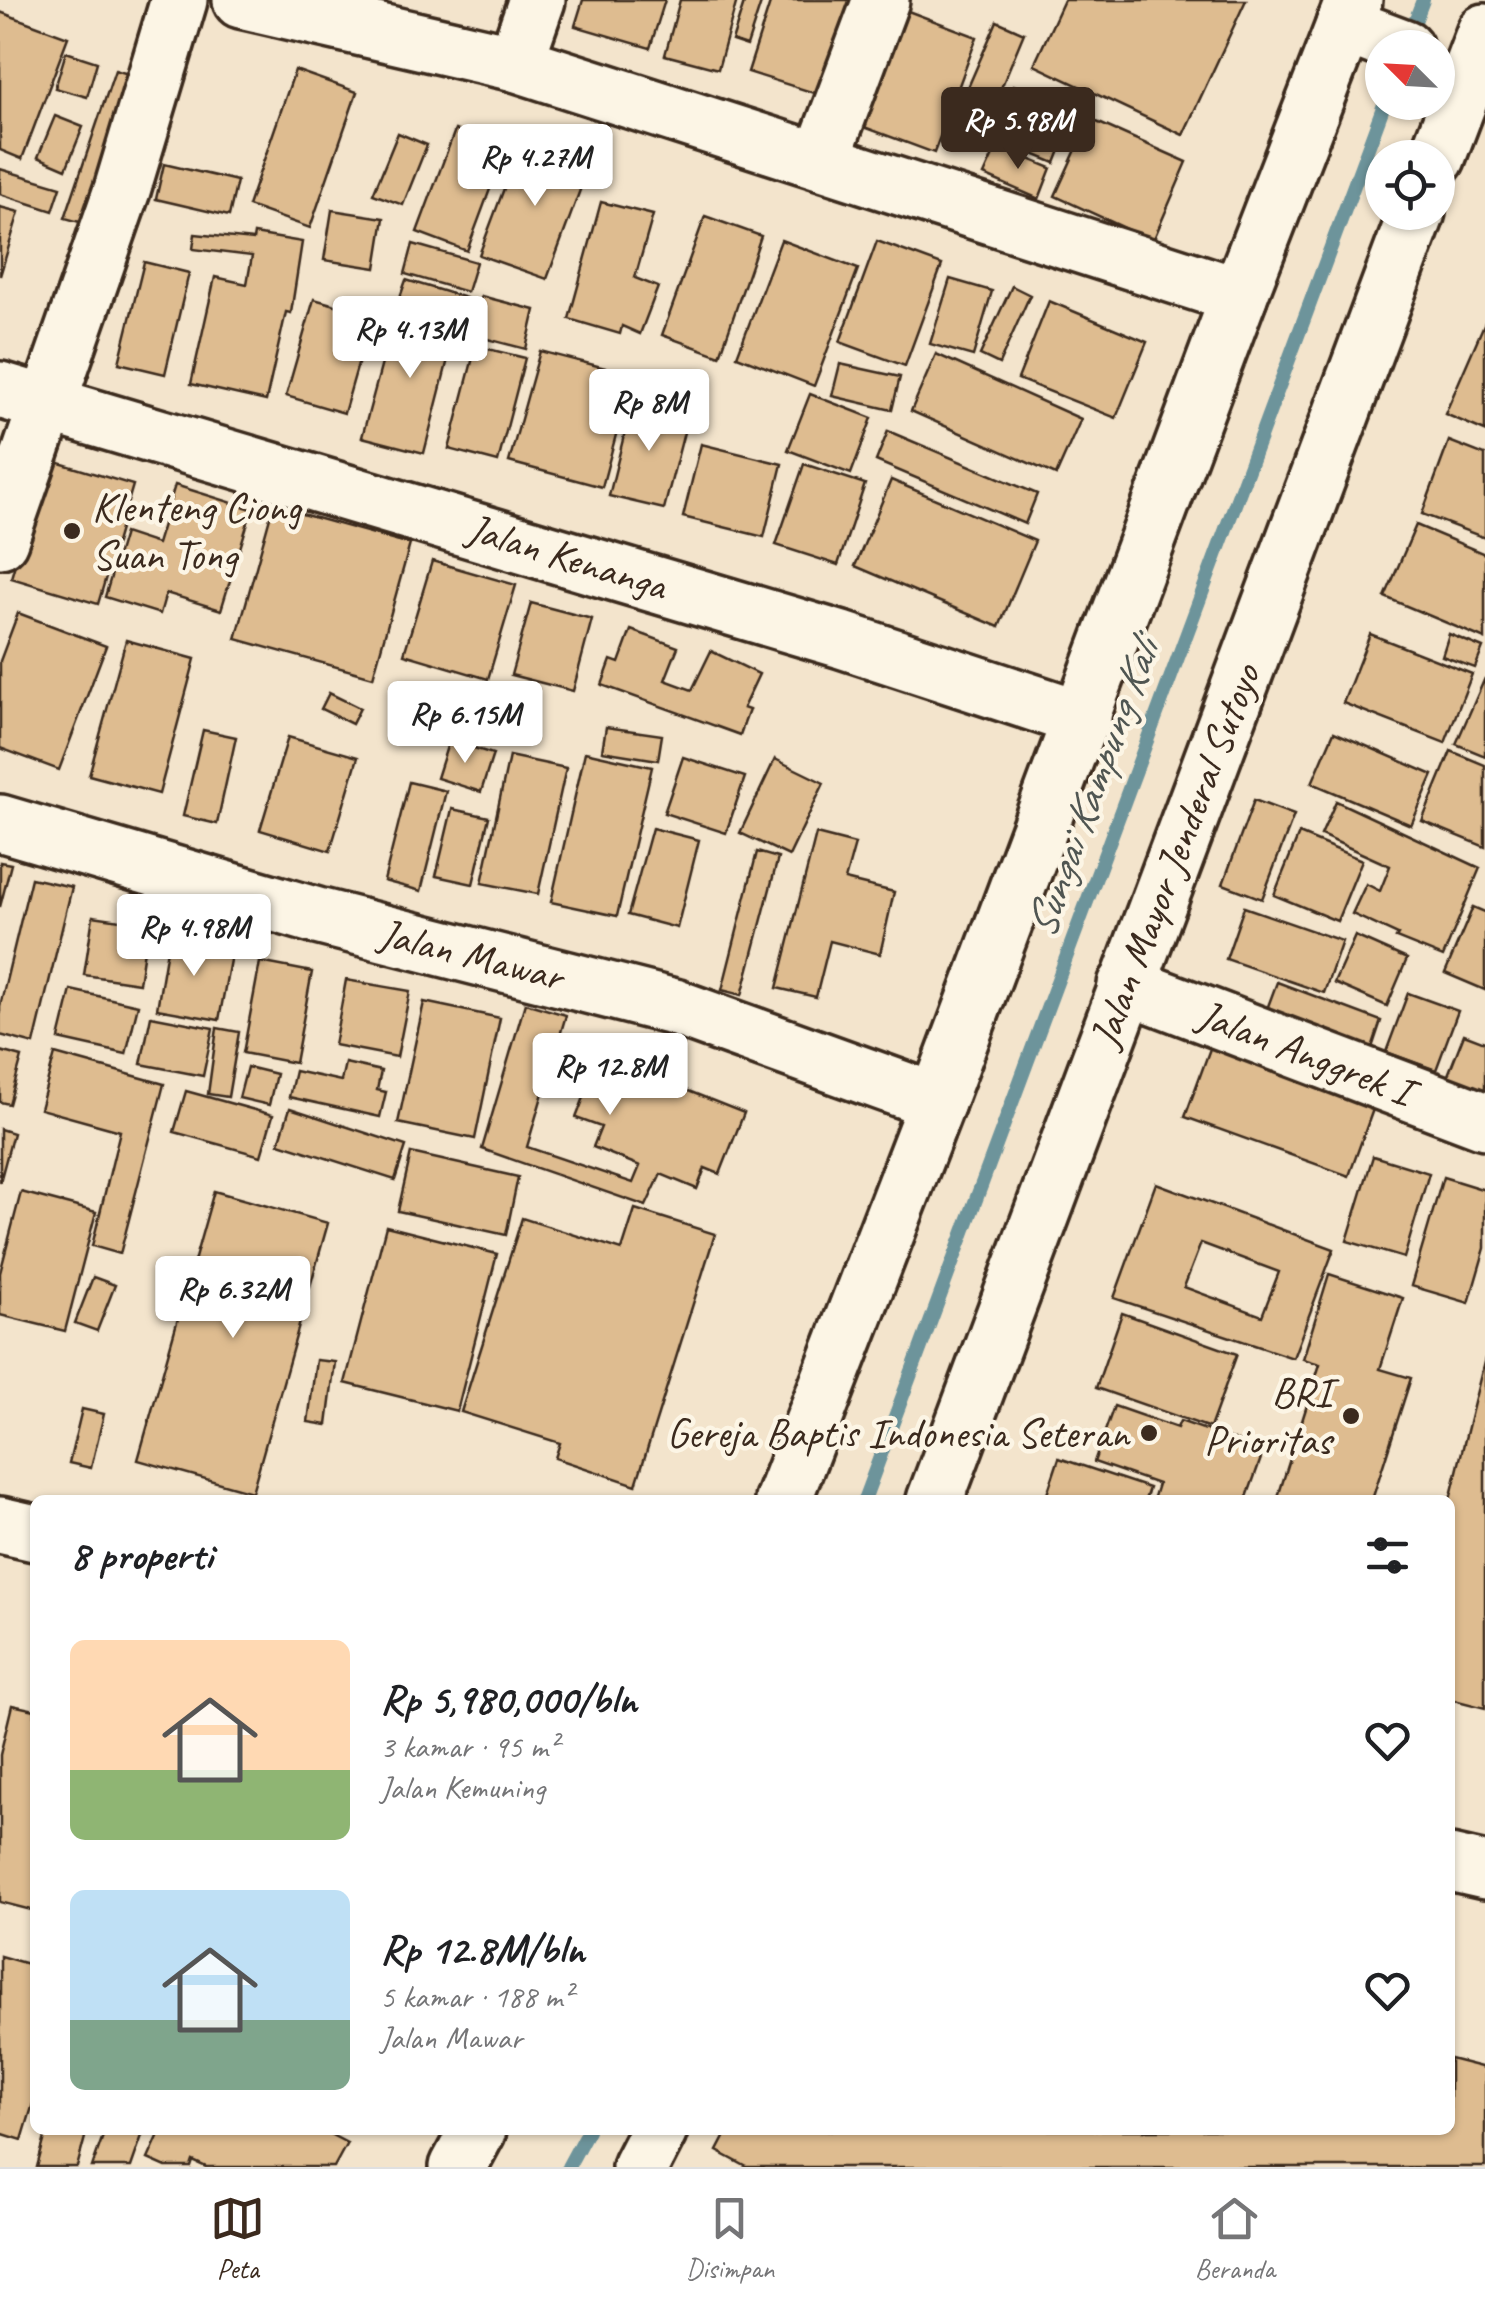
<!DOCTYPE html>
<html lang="id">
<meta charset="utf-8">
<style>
body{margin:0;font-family:Caveat,sans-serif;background:#f2f2f2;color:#202124;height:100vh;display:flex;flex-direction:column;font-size:38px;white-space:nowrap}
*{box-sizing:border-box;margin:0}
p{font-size:32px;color:#757577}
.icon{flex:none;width:55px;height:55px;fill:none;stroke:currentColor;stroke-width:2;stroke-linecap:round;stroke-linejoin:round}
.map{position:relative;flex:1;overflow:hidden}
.drawer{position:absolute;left:30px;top:1495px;width:1425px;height:640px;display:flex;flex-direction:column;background:#fff;border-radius:15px;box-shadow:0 2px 8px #0004}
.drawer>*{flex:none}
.needle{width:65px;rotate:294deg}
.controls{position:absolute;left:1365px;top:30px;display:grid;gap:20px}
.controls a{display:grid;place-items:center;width:90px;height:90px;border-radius:50%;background:#fff;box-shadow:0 2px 8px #0004;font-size:50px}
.price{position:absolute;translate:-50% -85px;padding:0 22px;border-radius:10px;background:#fff;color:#222;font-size:32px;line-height:65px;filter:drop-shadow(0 2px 5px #0008)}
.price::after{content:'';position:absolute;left:50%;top:60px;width:30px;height:22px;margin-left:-15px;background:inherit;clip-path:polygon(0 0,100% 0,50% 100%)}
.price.active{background:#3b2a1e;color:#fff}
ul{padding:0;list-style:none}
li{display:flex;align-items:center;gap:30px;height:250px;padding:0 40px}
li span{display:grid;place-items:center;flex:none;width:280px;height:200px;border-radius:15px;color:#555}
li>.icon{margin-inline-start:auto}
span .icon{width:120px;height:120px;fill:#fffc;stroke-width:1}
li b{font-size:42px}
h2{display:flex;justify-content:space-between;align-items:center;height:120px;padding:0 40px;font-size:42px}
.tab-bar{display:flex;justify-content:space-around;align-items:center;height:140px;border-top:2px solid #e0e0e0;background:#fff;font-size:28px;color:#757577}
.tab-bar a{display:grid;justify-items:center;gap:5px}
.tab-bar .active{color:#3b2a1e}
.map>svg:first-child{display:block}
</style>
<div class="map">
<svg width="1485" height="2167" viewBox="0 0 1485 2167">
<rect width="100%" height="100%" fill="#f3e4cc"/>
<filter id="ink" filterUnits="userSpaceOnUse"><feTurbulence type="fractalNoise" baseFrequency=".01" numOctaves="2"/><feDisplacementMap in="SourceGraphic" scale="20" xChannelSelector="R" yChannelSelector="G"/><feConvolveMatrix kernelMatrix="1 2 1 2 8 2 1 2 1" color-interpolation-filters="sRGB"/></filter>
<g filter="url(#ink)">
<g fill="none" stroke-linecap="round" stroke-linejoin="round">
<g stroke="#6d949b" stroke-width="14">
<polyline points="1409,37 1423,0"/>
<polyline points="864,1500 1385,102"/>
<polyline points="568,2167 588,2130"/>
</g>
</g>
<g fill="#debc90" stroke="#3b2a1e" stroke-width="2.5" fill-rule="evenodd">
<polygon points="583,0 665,0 650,48 575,26"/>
<polygon points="680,0 737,0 718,69 665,55"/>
<polygon points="745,0 762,0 747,46 732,41"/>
<polygon points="771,0 854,0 824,96 748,72"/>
<polygon points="1064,0 1246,0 1183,135 1034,65"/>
<polygon points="900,8 977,37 934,153 856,124"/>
<polygon points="0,12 68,37 22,159 0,150"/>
<polygon points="997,21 1024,33 974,153 945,140"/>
<polygon points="66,52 97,62 87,97 55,88"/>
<polygon points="115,70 132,75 83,223 65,218"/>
<polygon points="295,70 357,92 310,228 248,206"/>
<polygon points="1013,85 1076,110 1055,163 992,137"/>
<polygon points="55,116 83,127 66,169 38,157"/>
<polygon points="1090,119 1187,162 1153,241 1055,196"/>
<polygon points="455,130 505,149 467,251 417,232"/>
<polygon points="398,133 427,145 403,205 373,194"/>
<polygon points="523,138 590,163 547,279 479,255"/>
<polygon points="997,146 1051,168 1039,199 984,175"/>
<polygon points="164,164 237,181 229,216 156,199"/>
<polygon points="0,169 61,187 53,211 0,194"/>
<polygon points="601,202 653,215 635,278 658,287 640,334 622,326 620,334 569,319"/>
<polygon points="0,207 19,212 0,276"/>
<polygon points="332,210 384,218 376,268 324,260"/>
<polygon points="705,216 761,236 720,356 662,335"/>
<polygon points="195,234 253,240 254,234 302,242 291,313 286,312 266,401 191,384 215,277 247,284 252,256 193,249"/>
<polygon points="781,240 858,269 814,386 737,356"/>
<polygon points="877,241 942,265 905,366 840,342"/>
<polygon points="413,244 476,262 467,292 405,274"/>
<polygon points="144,262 189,273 165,374 119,363"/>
<polygon points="950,279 992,291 973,356 930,344"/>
<polygon points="406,280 466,298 460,319 399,300"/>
<polygon points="1012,286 1030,295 999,364 980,355"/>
<polygon points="481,296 535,310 526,349 472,335"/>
<polygon points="314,299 372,315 344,413 286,396"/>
<polygon points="1049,301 1147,342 1116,418 1018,379"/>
<polygon points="397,308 457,324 424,453 362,437"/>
<polygon points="1485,322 1485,431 1445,414"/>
<polygon points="476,346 525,358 498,462 449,449"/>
<polygon points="540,351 632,375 602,487 509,462"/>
<polygon points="936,354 1081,419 1056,475 911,411"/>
<polygon points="840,364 900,377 892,410 832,396"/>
<polygon points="810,394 872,418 851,474 788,450"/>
<polygon points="633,399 689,413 664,509 609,496"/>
<polygon points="888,431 1037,494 1025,524 876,461"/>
<polygon points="1449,441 1485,455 1485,538 1422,514"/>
<polygon points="701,444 782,464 764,537 683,517"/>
<polygon points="46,459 133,485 98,604 11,578"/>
<polygon points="804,464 865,484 838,565 776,545"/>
<polygon points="891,480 1035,541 999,627 855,566"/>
<polygon points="175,485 252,509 221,610 166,593 160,614 105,597 124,533 157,544"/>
<polygon points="273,506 410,544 373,677 236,639"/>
<polygon points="1416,525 1485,554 1485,639 1385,597"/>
<polygon points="432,561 516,585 488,679 404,654"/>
<polygon points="531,603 592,619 573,691 511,675"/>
<polygon points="18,613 106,646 59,770 0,748 0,661"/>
<polygon points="631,630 678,647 665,680 692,690 711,651 759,674 743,708 749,710 740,735 602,685 611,660 619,663"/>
<polygon points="1370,634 1472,674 1445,743 1343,703"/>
<polygon points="1449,634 1483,648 1475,668 1442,656"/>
<polygon points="126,640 195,659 159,794 89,775"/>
<polygon points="1485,678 1485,756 1456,744"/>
<polygon points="329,693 360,708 352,724 321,709"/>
<polygon points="420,699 502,720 497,736 416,715"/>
<polygon points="606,727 662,735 658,760 602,751"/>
<polygon points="203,730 236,737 217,824 183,816"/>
<polygon points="1334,732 1433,775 1411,825 1312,783"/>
<polygon points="288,737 358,757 330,851 260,830"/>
<polygon points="449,740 493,754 481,792 437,778"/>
<polygon points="1451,751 1485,765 1485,847 1422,821"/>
<polygon points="585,752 652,767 617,916 551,902"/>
<polygon points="509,756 566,768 538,894 482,883"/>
<polygon points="683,757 745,777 726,833 664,813"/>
<polygon points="775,759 824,783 789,856 740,833"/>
<polygon points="409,782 446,791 421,891 384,881"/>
<polygon points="1254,800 1294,815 1262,899 1223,884"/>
<polygon points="1336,801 1480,868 1443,957 1396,938 1398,935 1352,914 1366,884 1380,891 1390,866 1321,835"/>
<polygon points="452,809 489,817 473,884 436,876"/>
<polygon points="652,828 699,840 677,928 628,915"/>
<polygon points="816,834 855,844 845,880 894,892 880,954 830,941 816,997 777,988"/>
<polygon points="1299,834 1362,860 1337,921 1274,895"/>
<polygon points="757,852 778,858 742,995 722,990"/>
<polygon points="0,862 11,864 0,907"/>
<polygon points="31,878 72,887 34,1044 0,1035 0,1006"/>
<polygon points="1244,907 1342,941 1324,993 1226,959"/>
<polygon points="1473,907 1485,912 1485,990 1445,973"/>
<polygon points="93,916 148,924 139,983 84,975"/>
<polygon points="1355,936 1407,959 1387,1006 1334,983"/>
<polygon points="169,937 232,949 219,1020 157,1009"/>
<polygon points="260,962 312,972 295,1063 243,1053"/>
<polygon points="346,980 410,991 397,1057 334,1045"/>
<polygon points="1277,982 1381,1021 1372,1048 1267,1009"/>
<polygon points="71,990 138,1005 126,1054 59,1039"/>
<polygon points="1408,993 1458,1011 1436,1070 1386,1052"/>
<polygon points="424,1002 500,1018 475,1139 398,1123"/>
<polygon points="525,1003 566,1015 527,1147 633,1183 640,1166 593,1147 601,1127 576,1118 600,1056 744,1113 720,1174 705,1168 697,1189 661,1174 646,1206 482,1149"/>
<polygon points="151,1016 213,1028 203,1076 141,1064"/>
<polygon points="217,1028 239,1032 228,1097 208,1094"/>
<polygon points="1464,1034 1485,1042 1485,1087 1482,1095 1446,1080"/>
<polygon points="1212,1043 1376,1101 1349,1176 1185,1117"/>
<polygon points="0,1051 22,1057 9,1104 0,1102"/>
<polygon points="55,1054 164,1084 120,1254 92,1246 120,1131 40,1109"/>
<polygon points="345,1063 381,1071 377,1090 386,1092 380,1117 289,1097 295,1071 341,1081"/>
<polygon points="247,1067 276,1074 269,1105 239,1098"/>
<polygon points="186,1091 273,1115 261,1156 174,1132"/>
<polygon points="290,1108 406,1146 395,1180 279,1143"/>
<polygon points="0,1129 13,1133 0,1182"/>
<polygon points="411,1153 518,1177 506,1235 398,1211"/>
<polygon points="1373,1156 1429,1173 1404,1258 1347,1241"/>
<polygon points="1443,1177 1485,1190 1485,1248 1469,1303 1411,1286"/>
<path d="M1156,1183l178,66 -41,109 -179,-60zM1201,1243l78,29 -17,44 -78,-29z"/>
<polygon points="214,1191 328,1223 252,1492 138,1460"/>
<polygon points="21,1192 96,1212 65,1331 0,1315 0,1273"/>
<polygon points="635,1209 715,1234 636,1485 555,1458 560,1443 461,1412 522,1218 622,1250"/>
<polygon points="386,1226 497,1254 457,1411 345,1383"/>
<polygon points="1329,1274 1403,1298 1380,1369 1411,1378 1372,1500 1277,1500 1320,1364 1303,1359"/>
<polygon points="93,1277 115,1285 97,1331 75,1323"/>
<polygon points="1122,1313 1237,1354 1210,1428 1096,1388"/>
<polygon points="1485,1358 1485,1708 1450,1699 1450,1500"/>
<polygon points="316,1360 335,1362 327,1425 308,1422"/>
<polygon points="1114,1406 1177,1428 1180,1421 1264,1450 1246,1500 1153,1500 1158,1484 1094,1462"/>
<polygon points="82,1409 104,1414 91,1468 69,1463"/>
<polygon points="1059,1458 1149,1488 1145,1500 1045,1500"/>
<polygon points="12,1705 35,1710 35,1911 0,1902 0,1755"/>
<polygon points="0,1956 35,1966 35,2097 22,2140 0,2133"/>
<polygon points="1450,2059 1485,2068 1485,2167 747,2167 717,2151 728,2130 1450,2130"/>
<polygon points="47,2130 87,2130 77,2167 37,2167"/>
<polygon points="105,2130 144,2130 131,2167 92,2167"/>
<polygon points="161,2130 322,2130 347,2143 334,2167 206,2167 193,2161 191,2167 166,2167 148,2159"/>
</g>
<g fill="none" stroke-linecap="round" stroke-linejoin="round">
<defs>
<g id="minor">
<polyline points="241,0 515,63 1239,296"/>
<polyline points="1344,25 1405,48"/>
<polyline points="515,63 537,0"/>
<polyline points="821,161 881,0"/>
<polyline points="0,390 842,640 1083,719"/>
<polyline points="0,540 122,190 179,0"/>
<polyline points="0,823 317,916 674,1007 937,1102"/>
<polyline points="1126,985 1485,1121"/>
</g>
<g id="major">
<polyline points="1437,158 1485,32"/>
<polyline points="783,1500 937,1102 1239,296 1354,0"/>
<polyline points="935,1500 1417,212"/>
<polyline points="0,1525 35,1533"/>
<polyline points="1450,1863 1485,1871"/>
<polyline points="458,2167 478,2130"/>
<polyline points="640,2167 659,2130"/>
</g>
</defs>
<use href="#minor" stroke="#3b2a1e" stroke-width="62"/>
<use href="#major" stroke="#3b2a1e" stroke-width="62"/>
<use href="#minor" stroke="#fcf5e5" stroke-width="55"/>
<use href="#major" stroke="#fcf5e5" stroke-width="55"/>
</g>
</g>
<g fill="#3b2a1e" stroke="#fcf5e5" stroke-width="4">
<circle cx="72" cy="531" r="10"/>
<circle cx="1351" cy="1416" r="10"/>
<circle cx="1149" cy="1433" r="10"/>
</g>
<g text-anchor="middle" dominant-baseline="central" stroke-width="9" stroke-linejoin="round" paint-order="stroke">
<g font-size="42" fill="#3b2a1e" stroke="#fcf5e5" text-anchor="end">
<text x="92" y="507" text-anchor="start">Klenteng Ciong<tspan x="92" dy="48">Suan Tong</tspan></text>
<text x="1331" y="1392">BRI<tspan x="1331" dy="48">Prioritas</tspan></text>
<text x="1129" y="1433">Gereja Baptis Indonesia Seteran</text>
</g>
<g font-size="42" fill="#3b2a1e" stroke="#fcf5e5">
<text transform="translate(567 557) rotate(17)">Jalan Kenanga</text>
<text transform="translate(1175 856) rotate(-69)">Jalan Mayor Jenderal Sutoyo</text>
<text transform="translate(471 955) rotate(14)">Jalan Mawar</text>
<text transform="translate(1305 1053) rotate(21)">Jalan Anggrek I</text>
</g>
<g font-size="45" font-style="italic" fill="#505652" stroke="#fcf5e5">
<text transform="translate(1092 789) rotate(-70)">Sungai Kampung Kali</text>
</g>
</g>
</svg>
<div class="controls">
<a><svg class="needle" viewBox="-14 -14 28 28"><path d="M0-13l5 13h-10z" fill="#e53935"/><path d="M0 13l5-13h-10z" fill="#757577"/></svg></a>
<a><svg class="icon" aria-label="locate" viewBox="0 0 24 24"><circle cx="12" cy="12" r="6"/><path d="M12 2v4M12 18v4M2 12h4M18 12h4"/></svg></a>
</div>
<b class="price active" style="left:1018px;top:172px">Rp 5.98M</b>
<b class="price" style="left:535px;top:209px">Rp 4.27M</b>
<b class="price" style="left:410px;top:381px">Rp 4.13M</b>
<b class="price" style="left:649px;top:454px">Rp 8M</b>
<b class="price" style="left:465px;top:766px">Rp 6.15M</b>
<b class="price" style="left:194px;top:979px">Rp 4.98M</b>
<b class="price" style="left:610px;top:1118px">Rp 12.8M</b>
<b class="price" style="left:233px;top:1341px">Rp 6.32M</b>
<section class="drawer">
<h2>8 properti<svg class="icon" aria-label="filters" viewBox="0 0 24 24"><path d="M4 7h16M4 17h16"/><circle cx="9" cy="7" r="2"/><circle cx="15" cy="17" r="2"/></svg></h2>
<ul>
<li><span style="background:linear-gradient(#ffd9b3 65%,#8fb573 0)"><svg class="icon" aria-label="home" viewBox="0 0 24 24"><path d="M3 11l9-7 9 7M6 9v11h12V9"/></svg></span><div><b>Rp 5,980,000/bln</b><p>3 kamar · 95 m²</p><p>Jalan Kemuning</p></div><svg class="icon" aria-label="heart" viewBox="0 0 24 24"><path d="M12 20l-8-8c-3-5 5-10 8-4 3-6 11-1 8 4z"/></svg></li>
<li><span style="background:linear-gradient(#bfe0f5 65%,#7fa58c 0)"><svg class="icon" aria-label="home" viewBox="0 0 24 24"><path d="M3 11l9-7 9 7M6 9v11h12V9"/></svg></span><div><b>Rp 12.8M/bln</b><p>5 kamar · 188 m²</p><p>Jalan Mawar</p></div><svg class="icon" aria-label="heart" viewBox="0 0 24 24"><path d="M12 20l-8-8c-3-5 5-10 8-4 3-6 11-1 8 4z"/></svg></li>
</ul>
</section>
</div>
<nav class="tab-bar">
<a class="active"><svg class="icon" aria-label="map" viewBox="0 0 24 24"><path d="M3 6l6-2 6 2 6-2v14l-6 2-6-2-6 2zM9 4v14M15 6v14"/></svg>Peta</a>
<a><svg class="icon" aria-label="saved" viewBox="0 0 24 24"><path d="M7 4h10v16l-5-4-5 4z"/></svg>Disimpan</a>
<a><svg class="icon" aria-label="home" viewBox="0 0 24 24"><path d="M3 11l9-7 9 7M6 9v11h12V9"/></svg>Beranda</a>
</nav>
